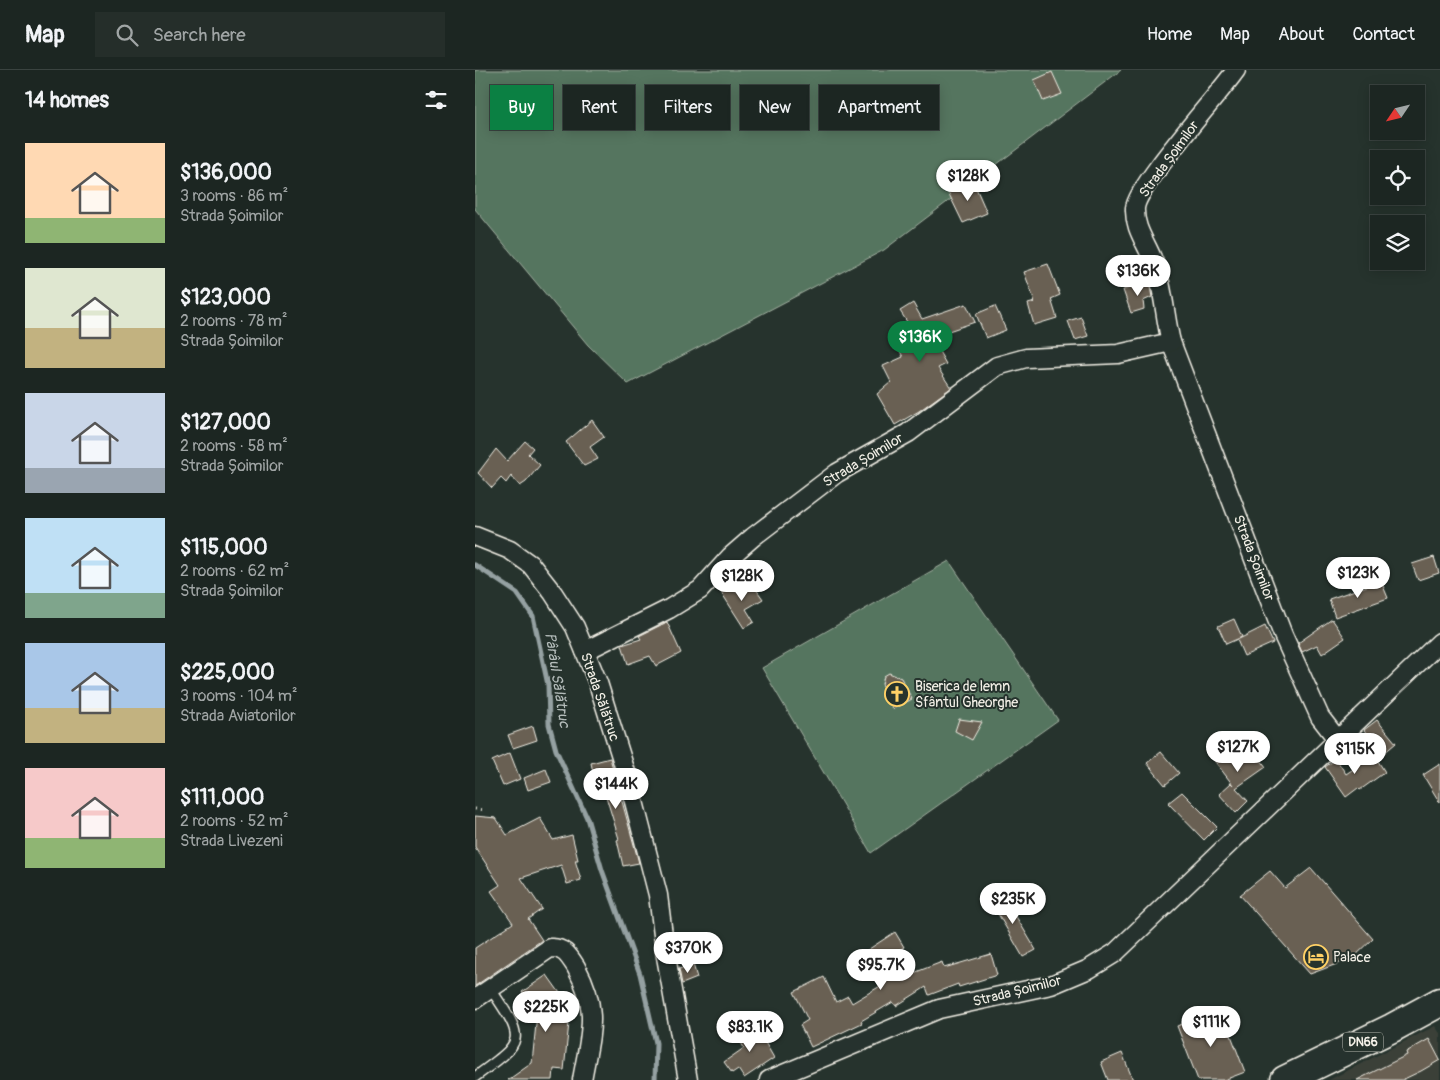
<!DOCTYPE html>
<meta charset="utf-8">
<style>
body{margin:0;font-family:Pangolin,sans-serif;background:#252e2a;color:#f1f3f6;height:100vh;display:flex;flex-direction:column;font-size:19px;white-space:nowrap}
*{box-sizing:border-box;margin:0}
p{font-size:16px;color:#a0a5a5}
.icon{flex:none;width:28px;height:28px;fill:none;stroke:currentColor;stroke-width:2;stroke-linecap:round;stroke-linejoin:round}
.map{position:relative;flex:1;overflow:hidden}
.side{display:flex;flex-direction:column;background:#1c2622;width:475px}
.side>*{flex:none}
.hud{position:absolute;left:15px;top:15px;width:475px;height:45px;display:flex;gap:10px}
.needle{width:32px;rotate:235deg}
.controls{position:absolute;left:895px;top:15px;display:grid;gap:10px}
.controls a{display:grid;place-items:center;width:55px;height:55px;border-radius:0px;background:#1c2622;box-shadow:0 2px 12px #0003,0 0 0 1px #3a4340;font-size:25px}
.price{position:absolute;translate:-50% -42px;padding:0 11px;border-radius:18px;background:#fff;color:#222;font-size:16px;line-height:32px;filter:drop-shadow(0 1px 2px #0008)}
.price::after{content:'';position:absolute;left:50%;top:30px;width:15px;height:11px;margin-left:-8px;background:inherit;clip-path:polygon(0 0,100% 0,50% 100%)}
.price.selected{background:#0b8043;color:#fff}
ul{padding:0;list-style:none}
li{display:flex;align-items:center;gap:15px;height:125px;padding:0 25px}
li span{display:grid;place-items:center;flex:none;width:140px;height:100px;border-radius:0px;color:#555}
li>.icon{margin-inline-start:auto}
span .icon{width:60px;height:60px;fill:#fffc;stroke-width:1}
li b{font-size:21px}
h2{display:flex;justify-content:space-between;align-items:center;height:60px;padding:0 25px;font-size:21px}
.chip{padding:0 18px;border-radius:0px;background:#1c2622;box-shadow:0 2px 12px #0003,0 0 0 1px #3a4340;font-size:18px;line-height:45px}
.chip.selected{background:#0b8043;color:#fff}
header{display:flex;align-items:center;gap:30px;box-sizing:border-box;height:70px;padding:0 25px;background:#1c2622;border-bottom:1px solid #3a4340}
header strong{font-size:24px}
nav{display:flex;gap:28px;margin-inline-start:auto;font-size:18px}
.search{width:350px;height:45px;background:#252e2a;display:flex;align-items:center;gap:12px;box-sizing:border-box;padding:0 18px;border-radius:0px;color:#a0a5a5;font-size:19px}
main{display:flex;flex:1;min-height:0}
.map>svg:first-child{display:block}
</style>
<header>
<strong>Map</strong>
<div class="search"><svg class="icon" aria-label="search" viewBox="0 0 24 24"><circle cx="10" cy="10" r="6"/><path d="M15 15l6 6"/></svg>Search here</div>
<nav><a>Home</a><a>Map</a><a>About</a><a>Contact</a></nav>
</header>
<main>
<section class="side">
<h2>14 homes<svg class="icon" aria-label="filters" viewBox="0 0 24 24"><path d="M4 7h16M4 17h16"/><circle cx="9" cy="7" r="2"/><circle cx="15" cy="17" r="2"/></svg></h2>
<ul>
<li><span style="background:linear-gradient(#ffd9b3 75%,#8fb573 0)"><svg class="icon" aria-label="home" viewBox="0 0 24 24"><path d="M3 11l9-7 9 7M6 9v11h12V9"/></svg></span><div><b>$136,000</b><p>3 rooms · 86 m²</p><p>Strada Șoimilor</p></div></li>
<li><span style="background:linear-gradient(#dfe7d0 60%,#c2b280 0)"><svg class="icon" aria-label="home" viewBox="0 0 24 24"><path d="M3 11l9-7 9 7M6 9v11h12V9"/></svg></span><div><b>$123,000</b><p>2 rooms · 78 m²</p><p>Strada Șoimilor</p></div></li>
<li><span style="background:linear-gradient(#c9d6e8 75%,#9aa5b1 0)"><svg class="icon" aria-label="home" viewBox="0 0 24 24"><path d="M3 11l9-7 9 7M6 9v11h12V9"/></svg></span><div><b>$127,000</b><p>2 rooms · 58 m²</p><p>Strada Șoimilor</p></div></li>
<li><span style="background:linear-gradient(#bfe0f5 75%,#7fa58c 0)"><svg class="icon" aria-label="home" viewBox="0 0 24 24"><path d="M3 11l9-7 9 7M6 9v11h12V9"/></svg></span><div><b>$115,000</b><p>2 rooms · 62 m²</p><p>Strada Șoimilor</p></div></li>
<li><span style="background:linear-gradient(#a9c7e8 65%,#c2b280 0)"><svg class="icon" aria-label="home" viewBox="0 0 24 24"><path d="M3 11l9-7 9 7M6 9v11h12V9"/></svg></span><div><b>$225,000</b><p>3 rooms · 104 m²</p><p>Strada Aviatorilor</p></div></li>
<li><span style="background:linear-gradient(#f6c9c9 70%,#8fb573 0)"><svg class="icon" aria-label="home" viewBox="0 0 24 24"><path d="M3 11l9-7 9 7M6 9v11h12V9"/></svg></span><div><b>$111,000</b><p>2 rooms · 52 m²</p><p>Strada Livezeni</p></div></li>
</ul>
</section>
<div class="map">
<svg width="965" height="1010" viewBox="0 0 965 1010">
<rect width="100%" height="100%" fill="#26332d"/>
<filter id="ink" filterUnits="userSpaceOnUse"><feTurbulence type="fractalNoise" baseFrequency=".02" numOctaves="2"/><feDisplacementMap in="SourceGraphic" scale="10" xChannelSelector="R" yChannelSelector="G"/><feConvolveMatrix kernelMatrix="1 2 1 2 8 2 1 2 1" color-interpolation-filters="sRGB"/></filter>
<g filter="url(#ink)">
<polygon fill="#3a4038" points="960,956 965,963 965,1010 854,1010"/>
<g fill="#54745e" stroke="#a4b2a3">
<polygon points="0,0 646,0 409,180 153,314 113,275 0,139"/>
<polygon points="474,491 583,650 396,783 287,598"/>
</g>
<g fill="none" stroke-linecap="round" stroke-linejoin="round">
<polyline stroke="#95a1a2" stroke-width="5" points="0,495 42,523 58,546 73,615 74,654 81,680 112,748 127,800 165,904 181,973 180,1010"/>
</g>
<g fill="#696052" stroke="#f4f1e8">
<polygon points="577,2 587,24 568,31 559,10"/>
<polygon points="498,111 512,143 488,153 473,122"/>
<polygon points="573,194 585,225 576,229 582,248 559,255 553,234 560,232 549,202"/>
<polygon points="674,212 677,227 668,231 669,239 656,243 648,220"/>
<polygon points="438,233 447,249 491,234 500,252 456,267 471,294 463,298 476,318 444,341 420,355 402,324 416,312 408,296 428,287 422,275 440,264 425,241"/>
<polygon points="520,236 531,260 511,268 501,244"/>
<polygon points="606,247 613,266 600,270 593,251"/>
<polygon points="117,350 129,367 115,377 123,389 109,396 91,372"/>
<polygon points="50,371 58,378 53,384 65,395 51,412 45,416 36,406 31,413 26,408 17,418 3,403 21,379 32,391"/>
<polygon points="959,487 964,503 943,510 937,494"/>
<polygon points="906,511 913,528 860,547 854,529"/>
<polygon points="276,512 288,529 271,539 279,552 269,558 246,522 256,515 261,522"/>
<polygon points="759,549 767,567 751,574 743,556"/>
<polygon points="857,549 870,568 847,584 842,575 827,582 823,573"/>
<polygon points="192,552 206,583 181,596 175,586 153,594 147,575 166,569 164,566"/>
<polygon points="790,556 798,573 769,586 762,570"/>
<polygon points="414,603 426,608 437,629 418,639 407,614 409,606"/>
<polygon points="484,649 507,652 497,670 480,661"/>
<polygon points="902,650 921,673 908,684 889,660"/>
<polygon points="58,656 62,670 38,678 33,665"/>
<polygon points="756,676 763,685 776,676 791,697 761,718 773,731 761,743 744,724 756,713 758,715 738,689"/>
<polygon points="686,682 704,703 690,715 672,693"/>
<polygon points="35,683 45,709 28,716 17,691"/>
<polygon points="899,685 910,702 885,720 883,718 871,727 850,697 861,689 871,704"/>
<polygon points="135,688 164,793 148,796 142,770 144,769 126,710 120,711 116,693"/>
<polygon points="965,694 965,733 948,705"/>
<polygon points="71,699 76,712 53,720 49,708"/>
<polygon points="707,722 742,757 729,770 693,733"/>
<polygon points="0,746 21,748 32,765 65,748 78,770 97,765 103,790 100,790 106,810 92,814 86,795 46,808 67,839 53,849 67,870 0,916 0,878 38,853 16,821 25,815 0,777"/>
<polygon points="836,798 898,869 878,888 835,904 765,825 795,801 810,818"/>
<polygon points="527,823 561,880 548,887 515,830"/>
<polygon points="420,862 429,877 411,888 423,909 467,892 469,898 516,884 522,905 484,917 483,914 454,925 451,917 421,936 418,932 386,951 387,953 336,977 325,955 333,950 319,922 349,907 361,932 373,926 377,933 407,915 388,883"/>
<polygon points="218,894 222,908 207,914 204,899"/>
<polygon points="72,905 87,926 84,952 94,953 89,1000 79,999 78,1010 33,1010 57,993 62,944 47,922"/>
<polygon points="746,939 770,1002 749,1010 723,1010 702,956"/>
<polygon points="280,955 299,988 269,1008 263,999 257,1003 249,992 269,978 262,965"/>
<polygon points="954,969 965,990 946,1001 927,1010 882,1010 932,985 931,982"/>
<polygon points="647,983 658,1010 633,1010 626,992"/>
</g>
<g fill="none" stroke-linecap="round" stroke-linejoin="round">
<defs>
<path id="service" d="M0,1007c51,-37 51,-36 15,-89"/>
<g id="minor">
<path d="M761,0c-18,26 -99,115 -101,138 -1,19 10,33 17,50 12,27 12,56 19,84l112,293 37,82 17,22"/>
<polyline points="0,466 35,480 56,495 78,523 100,557 123,613 154,712 183,825 190,881 213,1010"/>
<polyline points="110,581 194,539 225,520 255,487 278,467 362,403 433,363 522,296 551,288 643,284 696,272"/>
<path d="M0,929l75,-51c14,-1 19,8 26,19 24,44 14,67 6,113"/>
<polyline points="294,1010 464,939 576,915 614,899 640,883 965,572"/>
</g>
<polyline id="primary" points="810,1010 917,958 965,932"/>
</defs>
<use href="#service" stroke="#f4f1e8" stroke-width="12"/>
<use href="#minor" stroke="#f4f1e8" stroke-width="21"/>
<use href="#primary" stroke="#f4f1e8" stroke-width="31"/>
<polyline stroke="#f4f1e8" stroke-width="3" stroke-dasharray="1 4" stroke-linecap="butt" points="0,739 9,740"/>
<use href="#service" stroke="#26332d" stroke-width="9"/>
<use href="#minor" stroke="#26332d" stroke-width="18"/>
<use href="#primary" stroke="#26332d" stroke-width="28"/>
</g>
</g>
<defs>
<symbol id="church-ring" viewBox="-11 -11 22 22"><circle r="9.5" fill="#26332d" stroke="#ffd166" stroke-width="1.5"/><path d="M-1.2-6h2.4v3.5h3.3v2.4h-3.3V6h-2.4V-.1h-3.3v-2.4h3.3Z" fill="#ffd166"/></symbol>
<symbol id="hotel-ring" viewBox="-11 -11 22 22"><circle r="9.5" fill="#26332d" stroke="#ffd166" stroke-width="1.5"/><path d="M-6-4.5h1.5V1H6V5H4.5V3h-9V5H-6ZM-4 0a1.8 1.8 0 1 1 3.6 0ZM.5 0V-2.5h3Q6-2.5 6 0Z" fill="#ffd166"/></symbol>
</defs>
<g fill-rule="evenodd">
<use href="#church-ring" x="408" y="610" width="28" height="28"/>
<use href="#hotel-ring" x="827" y="873" width="28" height="28"/>
</g>
<g text-anchor="middle" dominant-baseline="central" stroke-width="4" stroke-linejoin="round" paint-order="stroke">
<rect fill="#26332d" stroke="#b6b8b0" stroke-width="1" x="868" y="962.5" width="40" height="19" rx="4"/>
<g font-size="12" font-weight="bold" fill="#f4f1e8">
<text x="888" y="972">DN66</text>
</g>
<g font-size="14" fill="#f4f1e8" stroke="#26332d">
<text transform="translate(694 89) rotate(-54)">Strada Șoimilor</text>
<text transform="translate(388 390) rotate(-31)">Strada Șoimilor</text>
<text transform="translate(779 488) rotate(69)">Strada Șoimilor</text>
<text transform="translate(125 627) rotate(71)">Strada Sălătruc</text>
<text transform="translate(542 921) rotate(-14)">Strada Șoimilor</text>
</g>
<g font-size="14" fill="#f4f1e8" stroke="#26332d" text-anchor="start">
<text x="440" y="616">Biserica de lemn<tspan x="440" dy="16">Sfântul Gheorghe</tspan></text>
<text x="858" y="887">Palace</text>
</g>
<g font-size="15" font-style="italic" fill="#b4bcba" stroke="#26332d">
<text transform="translate(82 610) rotate(81)">Pârâul Sălătruc</text>
</g>
</g>
</svg>
<div class="controls">
<a><svg class="needle" viewBox="-14 -14 28 28"><path d="M0-13l5 13h-10z" fill="#e53935"/><path d="M0 13l5-13h-10z" fill="#a0a5a5"/></svg></a>
<a><svg class="icon" aria-label="locate" viewBox="0 0 24 24"><circle cx="12" cy="12" r="6"/><path d="M12 2v4M12 18v4M2 12h4M18 12h4"/></svg></a>
<a><svg class="icon" aria-label="layers" viewBox="0 0 24 24"><path d="M12 4l9 5-9 5-9-5zM3 14l9 5 9-5"/></svg></a>
</div>
<b class="price" style="left:493px;top:132px">$128K</b>
<b class="price" style="left:663px;top:227px">$136K</b>
<b class="price selected" style="left:445px;top:293px">$136K</b>
<b class="price" style="left:883px;top:529px">$123K</b>
<b class="price" style="left:267px;top:532px">$128K</b>
<b class="price" style="left:763px;top:703px">$127K</b>
<b class="price" style="left:880px;top:705px">$115K</b>
<b class="price" style="left:141px;top:740px">$144K</b>
<b class="price" style="left:538px;top:855px">$235K</b>
<b class="price" style="left:213px;top:904px">$370K</b>
<b class="price" style="left:406px;top:921px">$95.7K</b>
<b class="price" style="left:71px;top:963px">$225K</b>
<b class="price" style="left:736px;top:978px">$111K</b>
<b class="price" style="left:275px;top:983px">$83.1K</b>
<div class="hud">
<a class="chip selected">Buy</a>
<a class="chip">Rent</a>
<a class="chip">Filters</a>
<a class="chip">New</a>
<a class="chip">Apartment</a>
</div>
</div>
</main>
